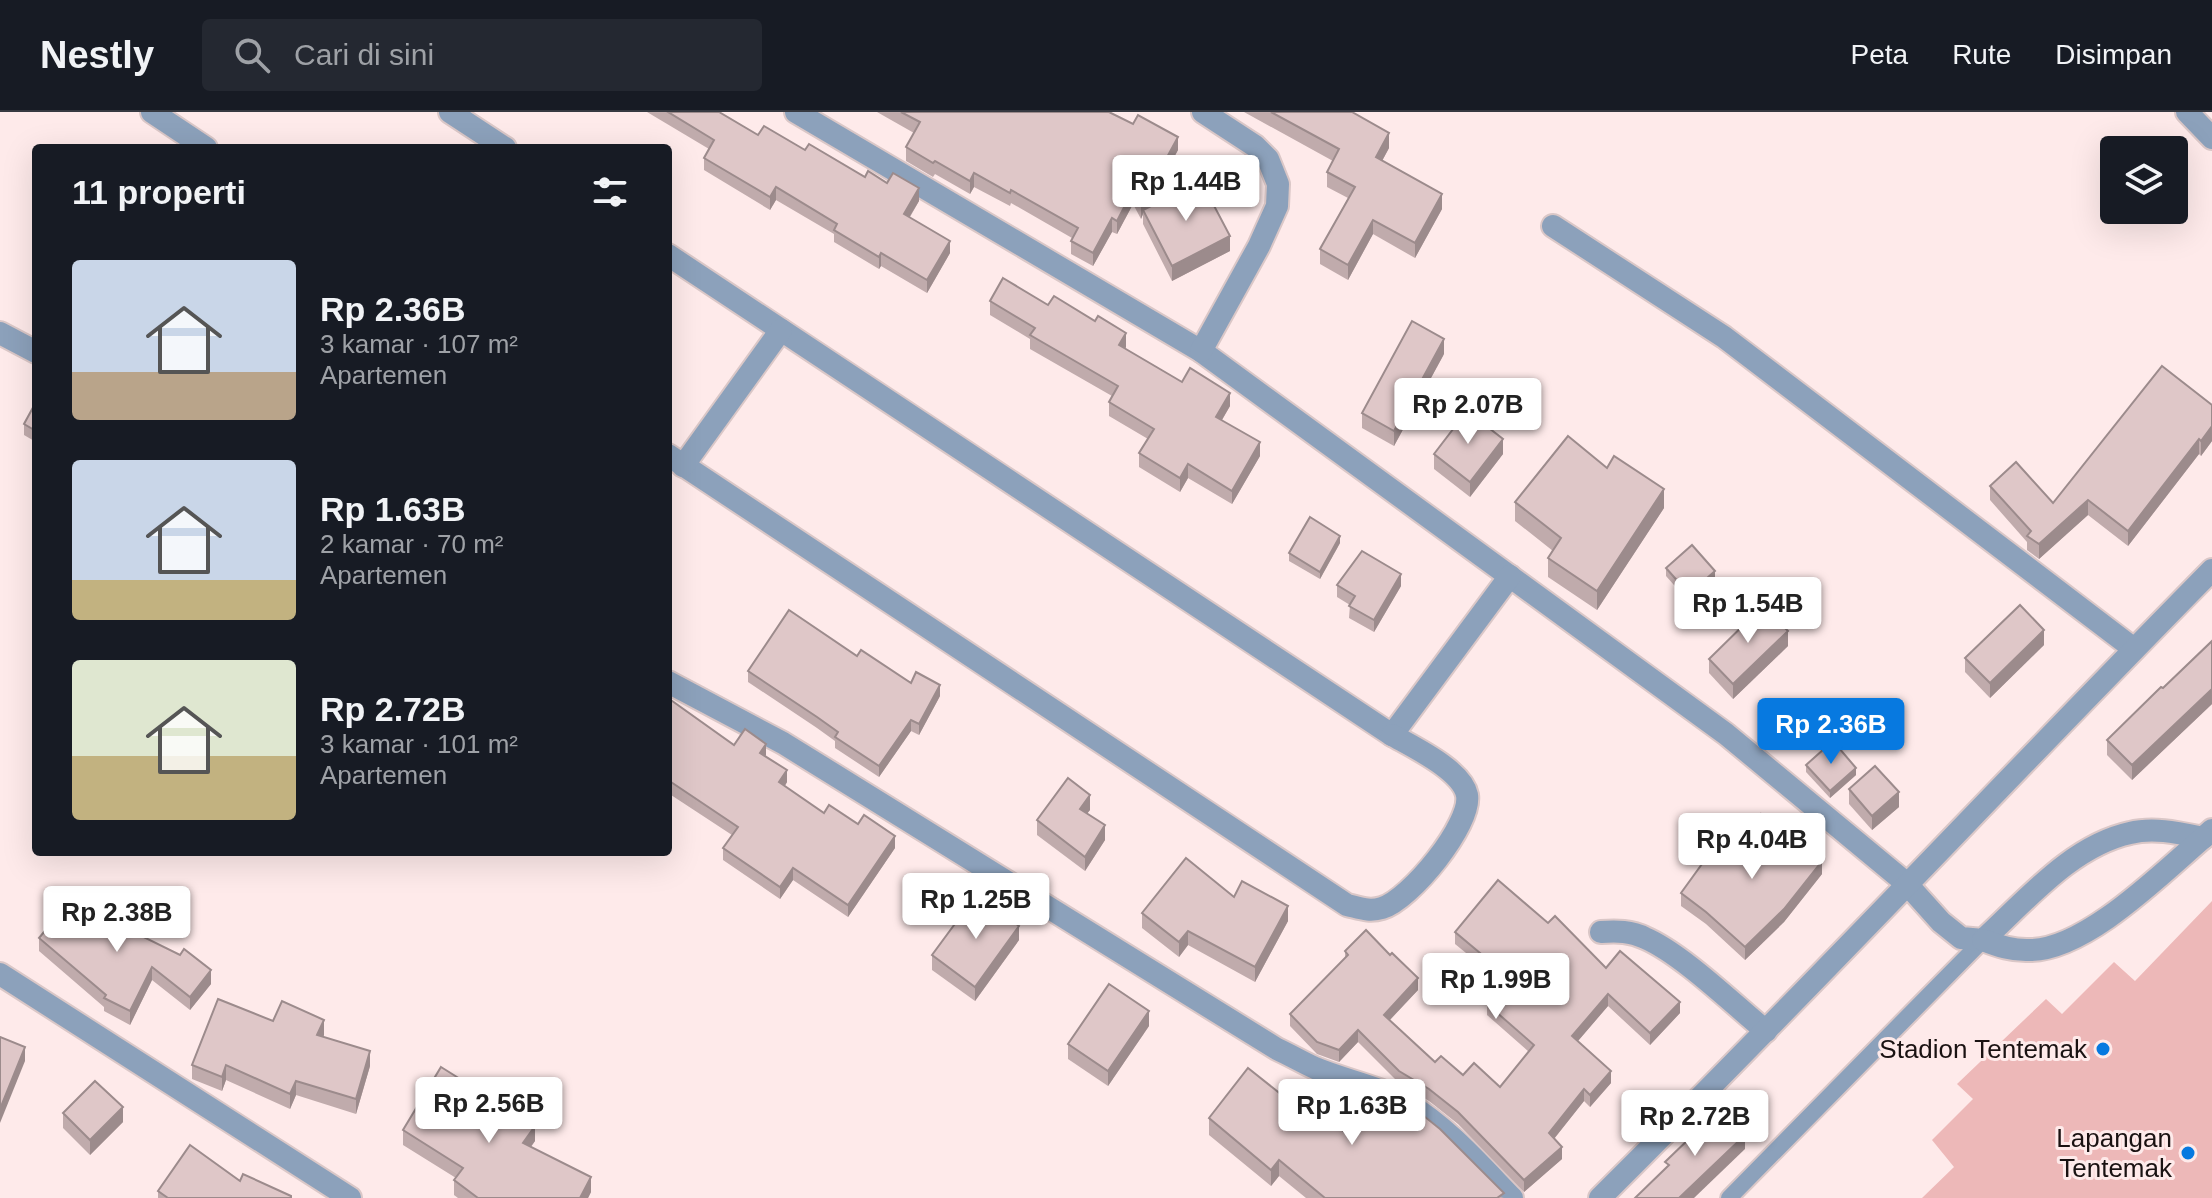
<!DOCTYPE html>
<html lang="id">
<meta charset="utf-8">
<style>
body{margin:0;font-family:Arial,sans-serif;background:#242831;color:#f1f3f6;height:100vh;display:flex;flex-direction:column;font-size:30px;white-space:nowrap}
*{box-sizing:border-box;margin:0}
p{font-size:26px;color:#9ea1a6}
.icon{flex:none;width:44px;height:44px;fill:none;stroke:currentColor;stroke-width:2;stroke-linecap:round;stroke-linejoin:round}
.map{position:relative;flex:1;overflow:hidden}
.sheet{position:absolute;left:32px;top:32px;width:640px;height:712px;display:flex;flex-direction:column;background:#171b24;border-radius:8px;box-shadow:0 8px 32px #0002}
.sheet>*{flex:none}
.fabs{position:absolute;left:2100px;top:24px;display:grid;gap:16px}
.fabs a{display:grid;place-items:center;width:88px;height:88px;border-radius:8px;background:#171b24;box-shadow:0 8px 32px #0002;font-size:40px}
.price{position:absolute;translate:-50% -68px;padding:0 18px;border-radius:8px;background:#fff;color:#222;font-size:26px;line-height:52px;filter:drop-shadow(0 2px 4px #0008)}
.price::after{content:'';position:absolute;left:50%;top:48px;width:24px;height:18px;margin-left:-12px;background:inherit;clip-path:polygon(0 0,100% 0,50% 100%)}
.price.on{background:#0779e0;color:#fff}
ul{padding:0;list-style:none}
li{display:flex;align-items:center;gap:24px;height:200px;padding:0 40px}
li span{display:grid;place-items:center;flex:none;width:224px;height:160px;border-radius:8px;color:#555}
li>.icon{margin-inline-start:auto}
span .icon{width:96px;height:96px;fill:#fffc;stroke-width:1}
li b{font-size:34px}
h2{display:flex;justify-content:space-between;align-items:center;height:96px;padding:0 40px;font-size:34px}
header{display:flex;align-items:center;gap:48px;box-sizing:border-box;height:112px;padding:0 40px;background:#171b24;border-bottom:2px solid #363941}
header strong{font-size:38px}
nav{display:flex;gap:44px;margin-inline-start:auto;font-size:28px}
.search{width:560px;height:72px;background:#242831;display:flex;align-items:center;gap:20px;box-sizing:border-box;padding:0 28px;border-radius:8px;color:#9ea1a6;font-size:30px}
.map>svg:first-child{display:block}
</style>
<header>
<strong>Nestly</strong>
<div class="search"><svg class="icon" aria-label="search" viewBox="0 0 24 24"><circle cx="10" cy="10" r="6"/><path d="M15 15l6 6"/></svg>Cari di sini</div>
<nav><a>Peta</a><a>Rute</a><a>Disimpan</a></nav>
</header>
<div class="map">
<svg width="2212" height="1086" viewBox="0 0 2212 1086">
<rect width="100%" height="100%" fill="#feeaea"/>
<polygon fill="#edb8b8" points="2212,789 2212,1086 1922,1086 1954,1055 1932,1028 1973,987 1957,972 2046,887 2062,902 2114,850 2135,869"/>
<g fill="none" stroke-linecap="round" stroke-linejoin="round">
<defs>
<polyline id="service" points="1729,1086 1983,828"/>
<g id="minor">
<polyline points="152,0 206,36"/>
<polyline points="450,0 505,36"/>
<path d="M796,0l405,239 525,383 180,149 35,39 20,16 22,2c43,-39 88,-94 147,-107 24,-6 49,0 73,5l9,-8"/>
<polyline points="2187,0 2212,26"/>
<polyline points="1553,114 1724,225 2134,537"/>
<polyline points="668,143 1392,623 1510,464"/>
<polyline points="0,221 36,240"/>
<polyline points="1201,239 1259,134 1277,94 1278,72 1268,47 1255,34 1203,0"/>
<path d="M668,343l679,450c13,3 22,7 35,3 28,-8 90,-84 85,-113 -5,-25 -54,-48 -75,-60"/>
<polyline points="683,354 781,218"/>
<path d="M668,570l115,61 494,306c13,6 25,13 38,19 31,13 63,18 92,35 40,24 73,62 105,95"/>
<path d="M1601,820c16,-1 30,-1 44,6 37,16 88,66 121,93"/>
<path d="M1983,828c15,6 30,11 47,10 56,0 132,-77 173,-112"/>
<polyline points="0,862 350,1086"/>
<path d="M1600,1086c208,-206 407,-420 612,-628"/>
</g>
</defs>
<use href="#service" stroke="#dac7c7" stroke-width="20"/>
<use href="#minor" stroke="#dac7c7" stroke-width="26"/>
<use href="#service" stroke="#8ca1bb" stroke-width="16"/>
<use href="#minor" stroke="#8ca1bb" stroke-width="22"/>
</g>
<g fill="#c0abac">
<polygon points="647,0 719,0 758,23 805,38 919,89 910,105 950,141 927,181 881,154 879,157 834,130 834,122 776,88 770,98 704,58 704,46 709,37"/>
<polygon points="877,0 1109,0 1178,38 1147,96 1230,139 1172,169 1143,112 1143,102 1141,107 1133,92 1117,122 1112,120 1093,154 1071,142 1071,129 1072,126 1011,91 1010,94 974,75 970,82 935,62 933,65 906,49 906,35 914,21"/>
<polygon points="1244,0 1352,0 1389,36 1382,49 1442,97 1415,146 1373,122 1348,168 1320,152 1320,137 1348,86 1327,75 1327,60 1333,49"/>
<polygon points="990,189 1048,193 1126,235 1125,237 1182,270 1230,294 1222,308 1260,344 1232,392 1188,366 1180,380 1139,355 1139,341 1148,327 1109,304 1109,290 1112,284 1030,237 1030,227 990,203"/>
<polygon points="1444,242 1394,334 1362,316 1362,301"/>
<polygon points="36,290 36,330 24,323 24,312"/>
<polygon points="2212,293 2212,329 2201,344 2199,342 2128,434 2088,403 2039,447 2027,438 2027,430 1990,388 1990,374 2053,391"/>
<polygon points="1434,342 1503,342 1470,385 1434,357"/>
<polygon points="1515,390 1664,396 1597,498 1548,465 1548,446 1553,439 1515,409"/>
<polygon points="1340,431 1320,467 1289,449 1289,441"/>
<polygon points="1666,456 1715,467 1689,490 1666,464"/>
<polygon points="1337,473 1401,474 1374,520 1349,506 1350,493 1337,485"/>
<polygon points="2212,529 2212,592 2132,668 2107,643 2107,628 2163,576"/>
<polygon points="2044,533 1990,586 1965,560 1965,546"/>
<polygon points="1788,534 1733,587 1709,561 1709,547"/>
<polygon points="857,544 940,584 919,623 911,619 879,665 835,636 835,629 817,616 748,570 748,559"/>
<polygon points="668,586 734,633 766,645 787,670 785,674 824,701 895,736 848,805 793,768 780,787 723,748 723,736 732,723 668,681"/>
<polygon points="1806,653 1856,663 1830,686 1806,660"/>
<polygon points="1849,677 1899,695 1872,718 1849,692"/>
<polygon points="1090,698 1087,701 1105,728 1085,759 1037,723 1037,708"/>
<polygon points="1723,751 1822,762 1784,810 1745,848 1706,812 1681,794 1681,781"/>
<polygon points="1234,785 1288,809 1255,870 1188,833 1179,845 1142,816 1142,801"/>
<polygon points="115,811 211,872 190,898 152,868 130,913 104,899 104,895 39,839 39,826"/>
<polygon points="1548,811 1606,856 1680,901 1650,933 1608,894 1577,930 1611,971 1590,995 1584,989 1554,1027 1562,1047 1524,1080 1458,1012 1429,989 1399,971 1358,930 1339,950 1317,942 1290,914 1290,902 1345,847 1345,839 1418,878 1390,908 1435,950 1463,963 1500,975 1529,940 1487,903 1487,892 1504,872 1455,832 1455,820"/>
<polygon points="1019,828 975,889 932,858 932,843"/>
<polygon points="273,909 324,923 323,925 370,954 356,1002 296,983 290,997 226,968 222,979 192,967 192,953"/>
<polygon points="1149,914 1108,974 1068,947 1068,932"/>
<polygon points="1297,995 1332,1016 1504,1086 1306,1086 1279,1064 1271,1074 1209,1023 1209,1006"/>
<polygon points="63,1001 123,1010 90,1043 63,1016"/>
<polygon points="403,1018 535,1029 531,1035 591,1080 588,1086 458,1086 454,1083 454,1068 456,1066 403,1033"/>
<polygon points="240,1069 291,1086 158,1086 158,1079"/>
</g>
<g fill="#9c8b8c">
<polygon points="1389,21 1389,36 1376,60 1376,45"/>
<polygon points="1178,25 1178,38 1144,100 1143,98 1143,102 1141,107 1141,93"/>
<polygon points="974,61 974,75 970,82 970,69"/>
<polygon points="776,75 776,88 770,98 770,85"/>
<polygon points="919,76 919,89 904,114 904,102"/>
<polygon points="1133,78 1133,92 1117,122 1117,109"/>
<polygon points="1442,82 1442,97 1415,146 1415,131"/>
<polygon points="1112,106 1112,120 1093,154 1093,141"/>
<polygon points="1373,108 1373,122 1348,168 1348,153"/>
<polygon points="1230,124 1230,139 1172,169 1172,154"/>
<polygon points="950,129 950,141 927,181 927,168"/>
<polygon points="881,141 881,154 879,157 879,145"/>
<polygon points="1126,221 1126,235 1119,247 1119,233"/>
<polygon points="1444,227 1444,242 1394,334 1394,319"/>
<polygon points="1230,281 1230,294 1216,318 1216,305"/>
<polygon points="2212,314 2212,329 2201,344 2201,329"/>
<polygon points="1503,327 1503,342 1470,385 1470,370"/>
<polygon points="2199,327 2199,342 2128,434 2128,419"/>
<polygon points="1260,330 1260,344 1232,392 1232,379"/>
<polygon points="1188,352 1188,366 1180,380 1180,366"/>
<polygon points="1664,377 1664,396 1597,498 1597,479"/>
<polygon points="2088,388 2088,403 2039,447 2039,432"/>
<polygon points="1340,424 1340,431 1320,467 1320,460"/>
<polygon points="1715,459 1715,467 1689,490 1689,482"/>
<polygon points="1401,462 1401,474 1374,520 1374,508"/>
<polygon points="2044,518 2044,533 1990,586 1990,571"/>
<polygon points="1788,519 1788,534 1733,587 1733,572"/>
<polygon points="940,573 940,584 919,623 919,612"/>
<polygon points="2212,577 2212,592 2132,668 2132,653"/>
<polygon points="911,608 911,619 879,665 879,654"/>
<polygon points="766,632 766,644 760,641"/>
<polygon points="1856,656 1856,663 1830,686 1830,679"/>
<polygon points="787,658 787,670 779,683 779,670"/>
<polygon points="1899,680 1899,695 1872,718 1872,704"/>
<polygon points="1090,683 1090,698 1080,711 1080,697"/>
<polygon points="1105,713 1105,728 1085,759 1085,745"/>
<polygon points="895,724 895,736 848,805 848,793"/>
<polygon points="1822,749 1822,762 1784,810 1745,848 1745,835"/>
<polygon points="793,756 793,768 780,787 780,775"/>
<polygon points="1288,794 1288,809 1255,870 1255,855"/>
<polygon points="1019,814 1019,828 975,889 975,875"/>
<polygon points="1188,819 1188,833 1179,845 1179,830"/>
<polygon points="152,855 152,868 130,913 130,899"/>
<polygon points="211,858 211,872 190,898 190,885"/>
<polygon points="1418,866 1418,878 1384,914 1384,903"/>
<polygon points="1608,882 1608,894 1572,936 1572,924"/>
<polygon points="1680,890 1680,901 1650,933 1650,921"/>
<polygon points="1149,899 1149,914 1108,974 1108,959"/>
<polygon points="324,908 324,923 317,938 317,923"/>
<polygon points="1358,918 1358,930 1339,950 1339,938"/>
<polygon points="25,935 25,949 0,1011 0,997"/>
<polygon points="370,939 370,954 356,1002 356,987"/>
<polygon points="226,953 226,968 222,979 222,965"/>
<polygon points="1611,959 1611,971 1590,995 1590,983"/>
<polygon points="296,969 296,983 290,997 290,982"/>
<polygon points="1584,977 1584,989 1549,1033 1549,1021"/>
<polygon points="123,995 123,1010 90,1043 90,1028"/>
<polygon points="535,1014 535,1029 523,1045 523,1031"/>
<polygon points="1745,1023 1745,1037 1694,1086 1679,1086"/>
<polygon points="1562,1035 1562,1047 1524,1080 1524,1068"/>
<polygon points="1279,1048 1279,1064 1271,1074 1271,1058"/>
<polygon points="591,1065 591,1080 588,1086 580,1086"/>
</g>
<g fill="#dfc7c8" stroke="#9c8b8c" stroke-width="2">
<polygon points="668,0 719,0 758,23 764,14 805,38 809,32 865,65 868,59 887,71 893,61 919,76 904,102 950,129 927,168 881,141 879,145 834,118 837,112 776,75 770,85 704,46 714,28"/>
<polygon points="901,0 1109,0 1133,12 1138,3 1178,25 1141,93 1133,78 1117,109 1112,106 1093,141 1071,129 1078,116 1011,78 1010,81 974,61 970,69 935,49 933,51 906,35 920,10"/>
<polygon points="1271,0 1352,0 1389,21 1376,45 1442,82 1415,131 1373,108 1348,153 1320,137 1355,75 1327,60 1339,37"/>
<polygon points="1201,69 1230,124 1172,154 1143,98"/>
<polygon points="1003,166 1048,193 1054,184 1095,209 1098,204 1126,221 1119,233 1182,270 1190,256 1230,281 1216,305 1260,330 1232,379 1188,352 1180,366 1139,341 1154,317 1109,290 1118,274 1030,223 1035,216 990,189"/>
<polygon points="1412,209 1444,227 1394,319 1362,301"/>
<polygon points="2162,254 2212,293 2212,314 2201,329 2199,327 2128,419 2088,388 2039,432 2027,424 2031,419 1990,374 2016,350 2053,391"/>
<polygon points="36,290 36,319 24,312"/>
<polygon points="1467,299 1503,327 1470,370 1434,342"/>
<polygon points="1568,324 1607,356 1614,344 1664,377 1597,479 1548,446 1561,426 1515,390"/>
<polygon points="1310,405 1340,424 1320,460 1289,441"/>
<polygon points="1692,433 1715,459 1689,482 1666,456"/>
<polygon points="1362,439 1401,462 1374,508 1349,494 1355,484 1337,473"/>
<polygon points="2020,493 2044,518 1990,571 1965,546"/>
<polygon points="1763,494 1788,519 1733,572 1709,547"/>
<polygon points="789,498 857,544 861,538 911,571 916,560 940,573 919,612 911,608 879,654 835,625 838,620 817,605 748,559"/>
<polygon points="2212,529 2212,577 2132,653 2107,628 2161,575 2163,576"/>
<polygon points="668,586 734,633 745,617 766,632 760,641 787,658 779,670 824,701 829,693 858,712 864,703 895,724 848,793 793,756 780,775 723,736 738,715 668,668"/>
<polygon points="1833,629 1856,656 1830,679 1806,653"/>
<polygon points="1875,654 1899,680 1872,704 1849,677"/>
<polygon points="1068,666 1090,683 1080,697 1105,713 1085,745 1037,708"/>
<polygon points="1761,702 1822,749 1784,797 1745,835 1706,800 1681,781 1710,741 1723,751"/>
<polygon points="1186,746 1234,785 1242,769 1288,794 1255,855 1188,819 1179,830 1142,801"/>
<polygon points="1498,768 1548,811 1555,804 1606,856 1620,839 1680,890 1650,921 1608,882 1572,924 1611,959 1590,983 1584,977 1549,1021 1562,1035 1524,1068 1458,1000 1429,977 1399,959 1358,918 1339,938 1317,930 1290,902 1348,843 1345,839 1366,818 1390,843 1392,841 1418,866 1384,903 1435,950 1441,944 1463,963 1474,951 1500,975 1534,933 1487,892 1510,866 1455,820"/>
<polygon points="78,779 115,811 180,843 184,837 211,858 190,885 152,855 130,899 104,886 106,883 39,826"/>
<polygon points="977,782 1019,814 975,875 932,843"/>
<polygon points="1109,872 1149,899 1108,959 1068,932"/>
<polygon points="218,887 273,909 282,889 324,908 317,923 370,939 356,987 296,969 290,982 226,953 222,965 192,953"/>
<polygon points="0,925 25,935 0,997"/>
<polygon points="441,955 508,997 510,995 535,1014 523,1031 591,1065 580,1086 478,1086 454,1068 463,1056 403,1018"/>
<polygon points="1248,956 1297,995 1302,989 1332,1016 1335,1012 1348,1023 1382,978 1390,982 1414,996 1440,1017 1504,1081 1497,1086 1325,1086 1279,1048 1271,1058 1209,1006"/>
<polygon points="95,969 123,995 90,1028 63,1001"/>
<polygon points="1720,997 1745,1023 1679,1086 1635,1086 1669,1053 1665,1050"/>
<polygon points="190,1033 240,1069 243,1062 291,1084 291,1086 168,1086 158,1079"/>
</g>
<g fill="#0779e0" stroke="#feeaea" stroke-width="3">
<circle cx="2103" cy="937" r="8"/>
<circle cx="2188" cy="1041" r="8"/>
</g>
<g text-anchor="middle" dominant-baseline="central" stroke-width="6" stroke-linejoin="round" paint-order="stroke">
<g font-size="26" fill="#1a1212" stroke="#feeaea" text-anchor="end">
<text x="2087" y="937">Stadion Tentemak</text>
<text x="2172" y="1026">Lapangan<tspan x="2172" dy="30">Tentemak</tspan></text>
</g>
</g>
</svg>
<div class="fabs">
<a><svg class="icon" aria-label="layers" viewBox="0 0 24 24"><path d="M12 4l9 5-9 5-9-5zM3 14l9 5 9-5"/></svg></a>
</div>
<b class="price" style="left:1186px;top:111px">Rp 1.44B</b>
<b class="price" style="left:1468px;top:334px">Rp 2.07B</b>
<b class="price" style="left:1748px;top:533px">Rp 1.54B</b>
<b class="price on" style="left:1831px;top:654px">Rp 2.36B</b>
<b class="price" style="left:1752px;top:769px">Rp 4.04B</b>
<b class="price" style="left:976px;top:829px">Rp 1.25B</b>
<b class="price" style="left:117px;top:842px">Rp 2.38B</b>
<b class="price" style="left:1496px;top:909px">Rp 1.99B</b>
<b class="price" style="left:489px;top:1033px">Rp 2.56B</b>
<b class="price" style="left:1352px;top:1035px">Rp 1.63B</b>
<b class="price" style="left:1695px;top:1046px">Rp 2.72B</b>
<section class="sheet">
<h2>11 properti<svg class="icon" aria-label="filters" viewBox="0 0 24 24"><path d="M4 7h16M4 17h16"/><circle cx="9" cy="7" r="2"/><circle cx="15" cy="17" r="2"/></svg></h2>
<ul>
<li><span style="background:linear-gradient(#c9d6e8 70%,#b9a48a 0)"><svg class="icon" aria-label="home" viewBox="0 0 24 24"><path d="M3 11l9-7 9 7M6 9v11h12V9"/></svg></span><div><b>Rp 2.36B</b><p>3 kamar · 107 m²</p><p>Apartemen</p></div></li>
<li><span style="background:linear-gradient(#c9d6e8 75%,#c2b280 0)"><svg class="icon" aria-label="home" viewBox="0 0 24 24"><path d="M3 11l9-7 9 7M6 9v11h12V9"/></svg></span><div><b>Rp 1.63B</b><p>2 kamar · 70 m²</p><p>Apartemen</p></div></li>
<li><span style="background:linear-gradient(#dfe7d0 60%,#c2b280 0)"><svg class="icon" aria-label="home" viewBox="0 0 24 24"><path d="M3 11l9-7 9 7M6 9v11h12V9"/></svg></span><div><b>Rp 2.72B</b><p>3 kamar · 101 m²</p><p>Apartemen</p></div></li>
</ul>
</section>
</div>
